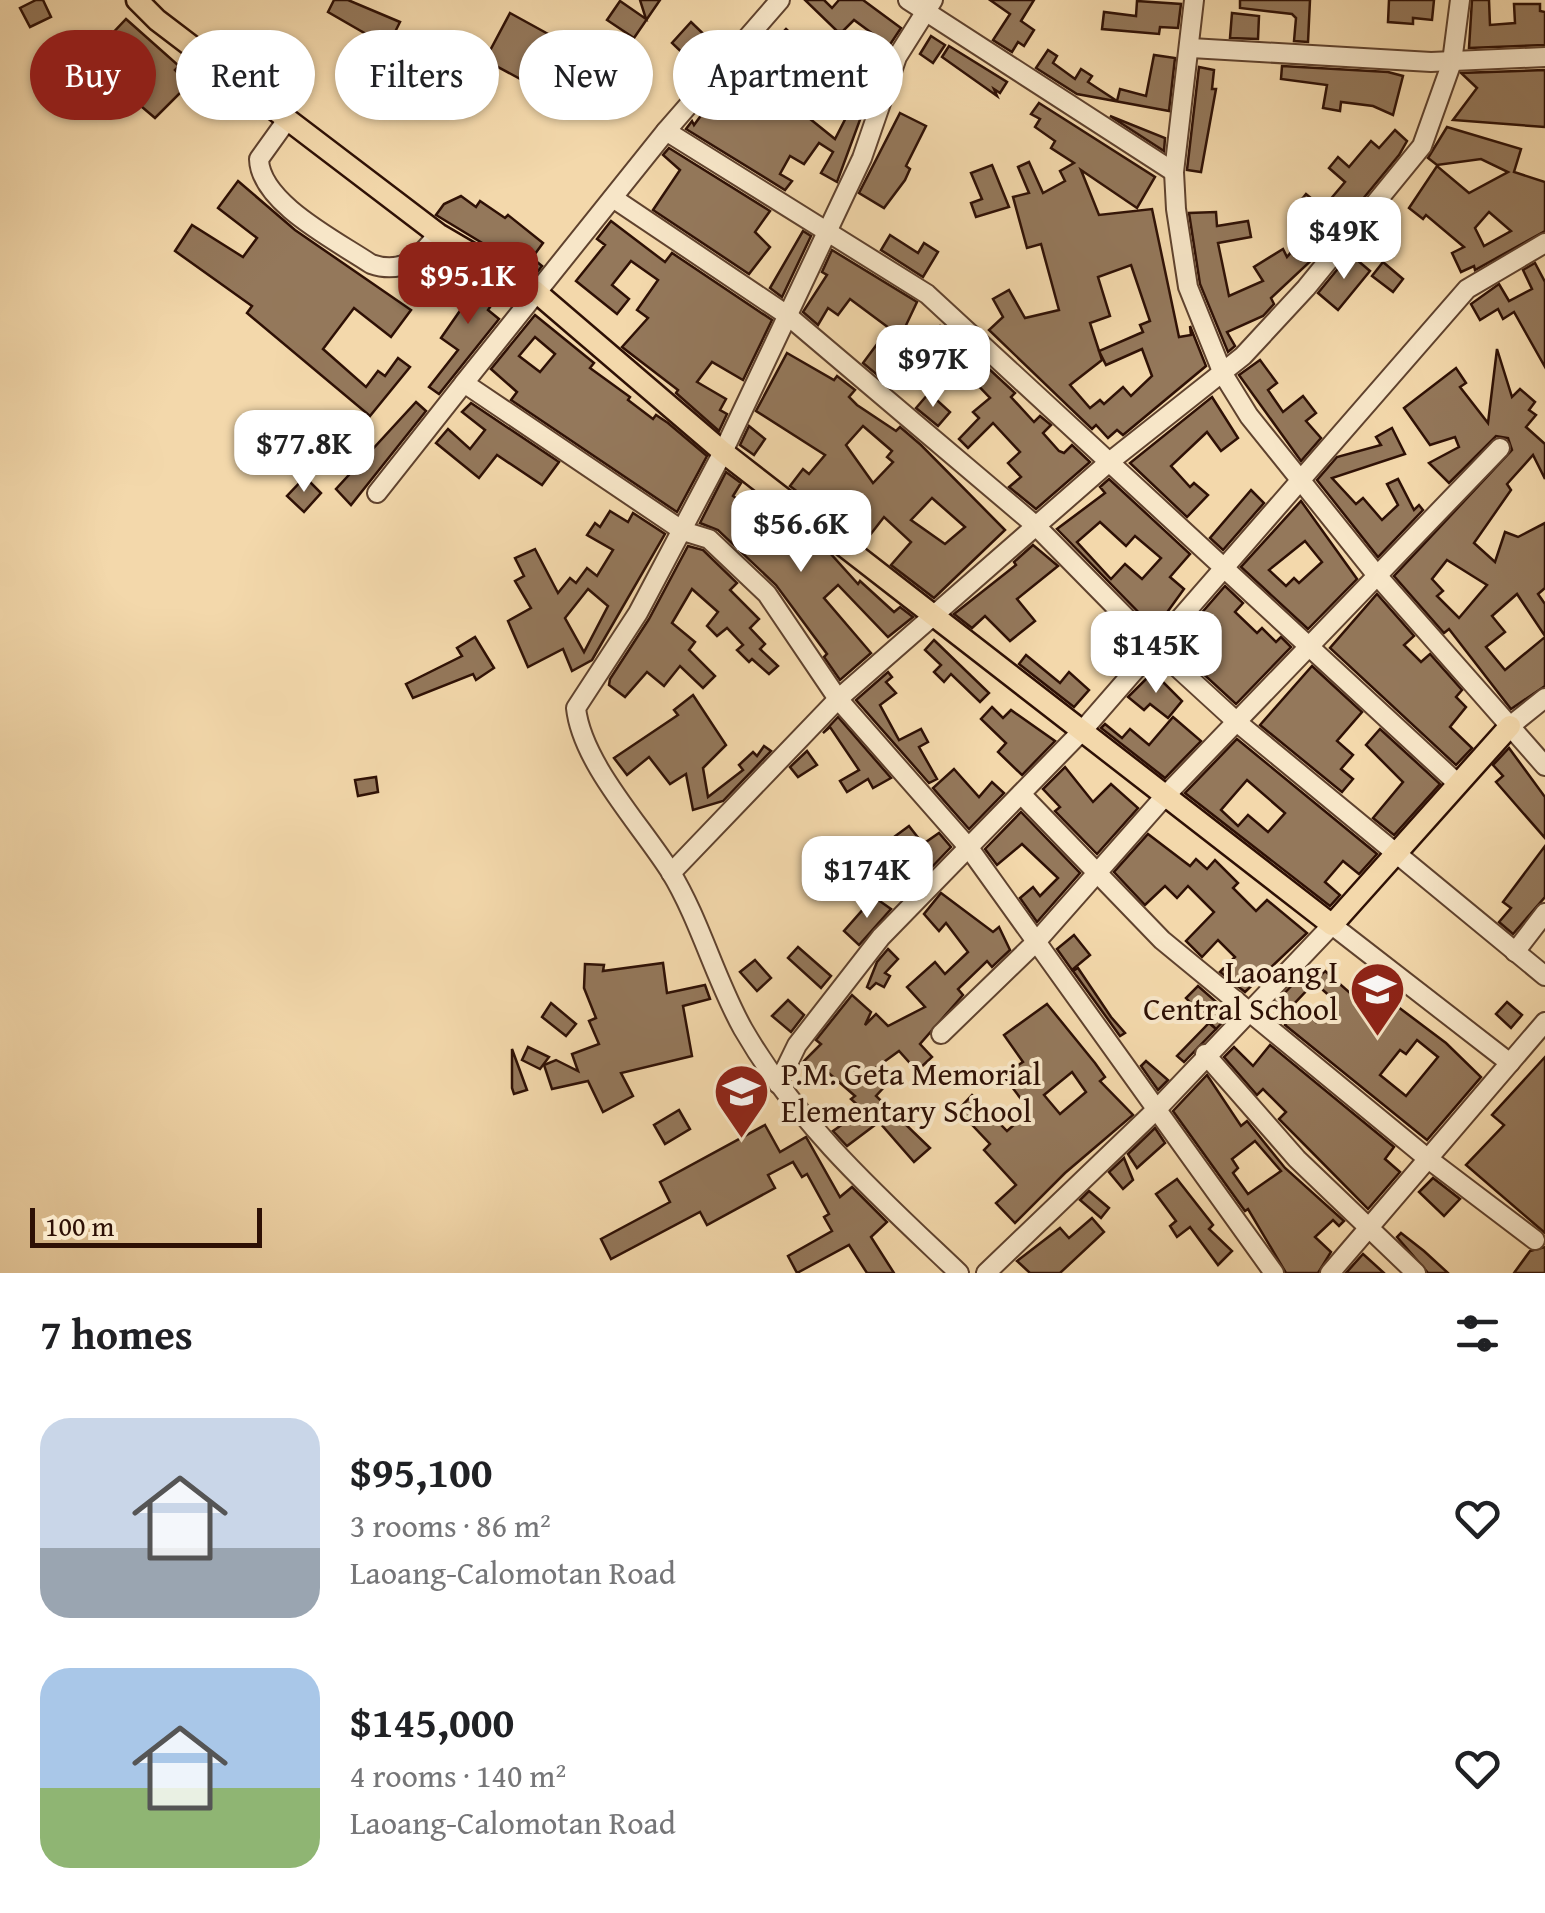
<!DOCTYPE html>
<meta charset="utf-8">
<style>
body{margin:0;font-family:"Gentium Book Plus",serif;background:#f2f2f2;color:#202124;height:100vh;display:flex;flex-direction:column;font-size:38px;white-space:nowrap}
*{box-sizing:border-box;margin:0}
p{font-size:32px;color:#757577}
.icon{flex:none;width:55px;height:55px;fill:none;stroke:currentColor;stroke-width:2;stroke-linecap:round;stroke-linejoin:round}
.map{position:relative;height:1273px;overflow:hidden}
.panel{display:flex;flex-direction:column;background:#fff;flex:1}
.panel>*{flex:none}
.hud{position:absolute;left:30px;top:30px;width:1000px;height:90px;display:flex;gap:20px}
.scale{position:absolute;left:30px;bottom:25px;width:232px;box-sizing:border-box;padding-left:10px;border:5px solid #2e1005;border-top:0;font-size:28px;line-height:35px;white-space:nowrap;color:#2e1005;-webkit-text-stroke:8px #f7e6c8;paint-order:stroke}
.price{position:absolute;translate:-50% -85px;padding:0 22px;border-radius:20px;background:#fff;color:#222;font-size:32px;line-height:65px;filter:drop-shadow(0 2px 5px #0008)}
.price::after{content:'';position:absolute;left:50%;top:60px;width:30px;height:22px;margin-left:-15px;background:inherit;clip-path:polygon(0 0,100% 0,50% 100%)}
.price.selected{background:#8f2418;color:#fff}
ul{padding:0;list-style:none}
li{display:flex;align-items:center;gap:30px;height:250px;padding:0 40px}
li span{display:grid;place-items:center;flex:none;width:280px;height:200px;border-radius:30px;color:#555}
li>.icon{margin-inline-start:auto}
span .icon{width:120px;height:120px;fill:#fffc;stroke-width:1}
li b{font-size:42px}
h2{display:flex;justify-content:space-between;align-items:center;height:120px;padding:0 40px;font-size:42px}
.chip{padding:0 35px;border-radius:45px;background:#fff;box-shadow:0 2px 8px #0004;font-size:35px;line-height:90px}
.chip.selected{background:#8f2418;color:#fff}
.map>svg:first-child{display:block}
</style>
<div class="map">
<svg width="1545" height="1273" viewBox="0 0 1545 1273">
<rect width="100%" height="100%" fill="#f3d8ab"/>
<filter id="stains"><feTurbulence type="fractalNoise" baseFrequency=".002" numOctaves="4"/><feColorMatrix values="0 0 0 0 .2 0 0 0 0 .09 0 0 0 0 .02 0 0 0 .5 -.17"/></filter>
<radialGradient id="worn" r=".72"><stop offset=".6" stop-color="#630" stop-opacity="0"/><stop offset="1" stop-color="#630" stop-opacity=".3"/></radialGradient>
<g fill="#94785b" stroke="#2e1005" stroke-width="2.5" fill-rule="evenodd">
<polygon points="36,0 43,0 51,17 30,27 20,8"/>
<polygon points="334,0 348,0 400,22 385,52 362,41 366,34 328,12"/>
<polygon points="640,0 660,0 634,38 607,20 620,1 646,19"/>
<polygon points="805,0 824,0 832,8 839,0 863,0 901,28 885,52 837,182 821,173 833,152 819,143 804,164 790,156 780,174 792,181 785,190 686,129 692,121 694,125 727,80 745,95 768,67 796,88 811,69 825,79 799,110 835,139 855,100 873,34 854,20 843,31 837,31"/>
<polygon points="990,0 1034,0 1021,21 1034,30 1024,46 1018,42 1012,52 993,40 1010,14"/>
<polygon points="1240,0 1310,0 1308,42 1294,41 1296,18 1292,14 1240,8"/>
<polygon points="1389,0 1434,0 1432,20 1413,18 1413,24 1388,22"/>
<polygon points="1472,0 1489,0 1490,25 1515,23 1514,4 1540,4 1540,11 1545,12 1545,45 1469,48"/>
<polygon points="1137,1 1181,4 1178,28 1160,27 1159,34 1102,29 1104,12 1136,16"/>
<polygon points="510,13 559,40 544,70 570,84 561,101 485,60"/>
<polygon points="1232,13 1259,16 1258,39 1230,38"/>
<polygon points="126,19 179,66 175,70 189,84 155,118 122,90 140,63 110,36"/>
<polygon points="691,22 717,47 698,68 672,43"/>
<polygon points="786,29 799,41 778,64 765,51"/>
<polygon points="931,36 945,45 933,63 920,54"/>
<polygon points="807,37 821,51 809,65 794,51"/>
<polygon points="949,46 1007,82 1000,93 994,89 997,96 942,57"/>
<polygon points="1048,50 1057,56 1053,63 1075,79 1081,69 1092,76 1088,82 1117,101 1120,89 1146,96 1154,55 1175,58 1169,111 1077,94 1036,68"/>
<polygon points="1282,66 1388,72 1403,76 1393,115 1373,106 1341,102 1340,111 1323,108 1327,85 1281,79"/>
<polygon points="1199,67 1214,70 1212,89 1216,89 1201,172 1187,170"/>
<polygon points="1545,70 1545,127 1453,120 1477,88 1461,73"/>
<path d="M1039,103l116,74 -18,31 -56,-38 18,45 53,-6 27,128 12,-2 -1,-9 16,40 -83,69 -6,-5 -9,8 -12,-13 -4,4 -103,-99 14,-13 -10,-18 16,-9 16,28 34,-8 -18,-66 -14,4 -14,-51 16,-4 -11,-26 11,-5 14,31 22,-12 -5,-10 14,-8 -23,-15 4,-7 -20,-14 5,-8 -9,-5zM1131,265l19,56 -10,4 3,7 -44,19 7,14 36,-16 10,27 -21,20 -8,-9 -19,17 -4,-4 -10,8 -20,-23 32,-25 -12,-37 20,-7 -12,-39z"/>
<polygon points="900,113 926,126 906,166 910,169 905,180 884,208 859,193"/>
<polygon points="1110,116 1165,138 1164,151"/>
<path d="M1447,127l74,22 -7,23 31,10v49l-70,39 -1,-4 -13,6 -9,-19 12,-6 -38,-32 -3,4 -14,-11 28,-42 32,27 39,-21 -27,-13 -44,6 -9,-7zM1489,212l22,19 -27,15 -9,-18z"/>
<polygon points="1395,130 1407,141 1399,155 1316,256 1271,298 1274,304 1263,316 1227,332 1235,346 1228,352 1200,284 1189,213 1216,212 1217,226 1248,221 1251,237 1218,243 1229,296 1263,281 1254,267 1283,249 1287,257 1310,230 1290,214 1306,194 1323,208 1345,182 1329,168 1338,157 1349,167 1371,141 1379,148"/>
<polygon points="669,148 770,211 755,232 770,247 749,274 653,210 680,170 663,155"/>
<polygon points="992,165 1009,207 976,217 971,203 982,199 971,173"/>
<polygon points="238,181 295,230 411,310 391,337 354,308 323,349 366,387 378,371 385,376 398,358 410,367 370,416 247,313 252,306 175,251 192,225 243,257 257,238 218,208"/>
<polygon points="461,196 476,207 480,201 505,218 508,215 543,243 532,258 542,266 535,275 436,215 444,204"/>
<polygon points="611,221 665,262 672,253 772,320 743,380 712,362 697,382 726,399 720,410 727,414 719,431 676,393 678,390 622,347 648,318 637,310 658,280 631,261 612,285 629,299 617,314 576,281 605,245 597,239"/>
<polygon points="803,231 811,236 782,297 770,288"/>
<polygon points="890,235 918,253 924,243 938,252 923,277 881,250"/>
<polygon points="832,250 917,302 881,378 863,363 889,328 850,299 838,315 828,308 818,325 803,312 827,275 822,272"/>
<polygon points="1350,254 1370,271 1338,310 1318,293"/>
<polygon points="1383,262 1403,279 1393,292 1372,276"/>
<polygon points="1535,263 1545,282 1545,367 1514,312 1503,319 1498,309 1480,320 1471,304 1499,284 1509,301 1532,289 1523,270"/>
<polygon points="469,268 486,278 481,286 497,297 488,310 499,319 439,394 429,387 458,350 441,338 473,292 459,282"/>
<path d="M535,315l59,48 -4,5 40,29 -2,3 25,19 3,-4 12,8 39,33 -30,56 -166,-112 6,-8 -26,-23zM535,337l20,17 -15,18 -21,-16z"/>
<polygon points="940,326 953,340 935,357 922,343"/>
<path d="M1497,349l15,48 8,-8 15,13 -6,8 7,5 -10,12 19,17v35l-12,-24 -26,29 4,6 -37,53 21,19 10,-30 13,5 27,-14v65l-7,6 7,10v32l-28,-42 -25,22 13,16 -19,15 19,23 40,-33v49l-34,23 -62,-80 -5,4 -50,-57 118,-126 -4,-12 -12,-2 -47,47 -20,-20 30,-16 -4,-10 -25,8 -26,-37 52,-40 10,15 -6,4 28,36zM1447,560l40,25 -28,33 -22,-22 6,-5 -11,-12z"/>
<path d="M787,353l47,27 3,-4 18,14 -6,7 8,8 39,26 4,-4 21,18 84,85 -71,68 -43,-33 20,-23 -27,-25 -21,27 -14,-11 18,-22 -23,-18 -14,19 19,15 -3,3 -56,-44 13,-17 6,5 16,-19 -69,-44zM863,426l29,25 -5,6 6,5 -20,21 -27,-38zM932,498l33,29 -20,17 -34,-24z"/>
<polygon points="974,355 1015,393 1011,397 1034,422 1040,416 1051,425 1043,433 1059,451 1064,453 1072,445 1090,462 1036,509 1009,487 1021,477 1008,463 1020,452 993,423 968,448 959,439 979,418 973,412 990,398 969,376 977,368 969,360"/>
<polygon points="921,357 940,375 929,387 910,369"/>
<polygon points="1260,360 1277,383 1268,390 1283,412 1303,396 1316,413 1306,421 1321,438 1301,461 1239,375"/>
<polygon points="929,393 950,412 938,426 916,408"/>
<polygon points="1212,397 1238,438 1221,451 1207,432 1171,466 1190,487 1194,483 1208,495 1187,517 1130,463"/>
<polygon points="416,402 426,411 351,505 336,489"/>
<polygon points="471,403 559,462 542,485 497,455 479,478 436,443 448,429 470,449 485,430 462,412"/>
<polygon points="749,426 765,439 754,455 740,445"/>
<polygon points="1392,428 1405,454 1332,478 1356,504 1363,498 1382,520 1398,505 1387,484 1398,479 1414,510 1419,505 1423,510 1378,557 1317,480 1337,457 1381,445 1376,437"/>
<polygon points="726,472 741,483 733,496 758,514 766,503 829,552 858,584 860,581 894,612 900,607 913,617 888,637 838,585 824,598 871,653 840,680 824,657 827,654 776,585 718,530 700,523"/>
<polygon points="305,477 321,493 304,512 287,496"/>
<path d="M1109,479l81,75 -20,23 14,12 -29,40 -98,-100 48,-36 -5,-6zM1100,522l26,24 9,-10 26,22 -19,21 -17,-15 -14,15 -34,-37z"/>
<polygon points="1251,490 1264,503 1223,550 1210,538"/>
<path d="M1301,501l56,78 -49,50 -67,-62zM1305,541l17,21 -23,21 -5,-5 -8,8 -17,-16z"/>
<path d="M610,511l18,11 5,-9 32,21 -73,126 -20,11 -9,-22 -35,18 -20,-46 23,-13 -16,-27 9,-5 -9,-18 20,-9 23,44 12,-15 6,5 11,-15 10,8 16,-26 -26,-15 8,-12 5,4zM588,589l20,17 -24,46 -19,-34z"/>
<polygon points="1033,545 1058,566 1017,599 1035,621 1010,641 985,616 972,628 954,614 1016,565 1014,562"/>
<polygon points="688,546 703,550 737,583 730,590 759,619 750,628 765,644 760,649 778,666 769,674 752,659 749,662 737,650 743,645 727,628 717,636 707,626 718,612 692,589 672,623 695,642 689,650 715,676 703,688 680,666 664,686 647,672 625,697 609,685 610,679 649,619"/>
<polygon points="1225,586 1243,603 1235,612 1257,633 1262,628 1276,642 1281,637 1291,647 1236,704 1173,646"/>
<polygon points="1377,594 1414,636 1404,645 1421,662 1430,654 1462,690 1456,697 1466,707 1450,727 1472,748 1456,765 1330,648"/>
<polygon points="1125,634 1134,643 1116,666 1100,652 1114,635 1120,640"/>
<polygon points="475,637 494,668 476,680 473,674 413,698 406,684 462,656 457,648"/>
<polygon points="934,640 989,693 980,702 951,674 944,682 934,672 941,665 925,650"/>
<polygon points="1026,655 1060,683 1069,672 1089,690 1074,707 1019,664"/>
<polygon points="1312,666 1362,712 1337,741 1353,755 1341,769 1353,779 1342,792 1260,725"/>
<polygon points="888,672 892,677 886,682 896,693 880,705 899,740 921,729 928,742 919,747 937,779 929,783 856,700"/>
<polygon points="1153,672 1182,701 1168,718 1150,704 1144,710 1128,697"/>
<polygon points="693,695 726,745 703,768 708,797 743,770 739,765 753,752 757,756 764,746 771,751 723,801 693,810 686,774 670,784 649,757 627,775 614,758 678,715 674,710"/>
<polygon points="992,707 1003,718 1011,710 1055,741 1022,775 998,752 1006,743 981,719"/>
<polygon points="838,717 891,778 873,788 868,779 847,792 840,781 859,770 830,727 823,733"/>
<polygon points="1173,717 1201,741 1165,778 1101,728 1105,724 1122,738 1130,729 1149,745"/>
<polygon points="1380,729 1440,784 1394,835 1373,818 1403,782 1366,745"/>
<path d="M1237,739l140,115 -18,20 -16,-13 -18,21 15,13 -10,11 -145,-113zM1247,780l38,33 -17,19 -20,-17 -10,11 -17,-16z"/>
<polygon points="1509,748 1545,797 1545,838 1496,782 1503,776 1493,765"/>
<polygon points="807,751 817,765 798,777 790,767"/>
<polygon points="1065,767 1093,802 1111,784 1138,808 1097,854 1055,811 1060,807 1043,789"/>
<polygon points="954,769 979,797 992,782 1004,793 969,829 933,788"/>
<polygon points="376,777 378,792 358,796 355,780"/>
<polygon points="1021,812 1080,873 1037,922 1020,898 1033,887 1040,896 1058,878 1022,844 997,865 985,849"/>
<polygon points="909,826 923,844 939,833 951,847 906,894 885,870 860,890 844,879 852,868"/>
<polygon points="1148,834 1190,866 1196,859 1207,869 1215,860 1238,883 1233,888 1256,911 1267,900 1307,933 1245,992 1220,972 1235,957 1218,940 1202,957 1186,941 1214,912 1188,886 1177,898 1165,886 1145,905 1114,872"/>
<polygon points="1545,846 1545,897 1513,934 1499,922 1511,908 1503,902"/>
<polygon points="941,893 993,932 999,927 1010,950 992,967 987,961 958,989 963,995 920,1044 932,1057 917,1071 899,1051 870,1072 885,1086 876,1096 930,1148 914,1162 879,1122 847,1146 833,1131 863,1110 851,1099 855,1096 823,1068 816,1075 803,1062 821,1044 816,1040 852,995 871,1012 865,1025 876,1014 888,1026 925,1007 907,987 935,962 945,974 968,952 946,923 939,931 924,914"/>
<polygon points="874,897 891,909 859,945 844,931"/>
<polygon points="1074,935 1090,955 1072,970 1057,949"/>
<polygon points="798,947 831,976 821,988 788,958"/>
<polygon points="888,949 898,959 885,973 890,976 884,987 876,983 870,989 867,987 877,962"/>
<polygon points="755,960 771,978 757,991 740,972"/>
<polygon points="663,963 667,993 705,985 710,999 683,1006 692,1056 621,1073 633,1096 603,1112 588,1081 552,1089 544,1065 556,1060 578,1071 572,1054 599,1044 589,1021 596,1018 584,988 585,964 604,965 603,971"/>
<polygon points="1078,968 1111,1017 1125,1033 1120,1036 1073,971"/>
<path d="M1325,971l25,22 11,-14 85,64 35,34 -54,63 -142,-115 6,-8 -16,-14 24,-25 10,10 -15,16 22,18 18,-22 -20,-18zM1417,1040l21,17 -32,39 -26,-21 20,-25 6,4z"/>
<polygon points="1198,986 1230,1014 1216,1029 1186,998"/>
<polygon points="788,1000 804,1015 791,1032 772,1016"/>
<polygon points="1507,1002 1522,1015 1511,1028 1496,1014"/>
<polygon points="551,1003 576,1024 566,1036 542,1017"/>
<path d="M1047,1004l48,59 10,14 -5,4 33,34 -68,58 -50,50 -19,-20 20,-18 -32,-35 6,-6 -32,-34 14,-15 35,36 23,-20 -27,-36 20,-13 -19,-27zM1072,1072l14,20 -26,22 -16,-19z"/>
<polygon points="1209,1023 1216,1029 1184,1062 1177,1056"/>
<polygon points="1270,1045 1394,1147 1385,1159 1400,1172 1368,1209 1279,1119 1286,1112 1263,1089 1257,1095 1224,1057 1234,1047 1253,1066"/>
<polygon points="528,1047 549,1057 540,1069 522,1060"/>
<polygon points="512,1049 527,1090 514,1094 512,1088"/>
<polygon points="1545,1057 1545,1233 1466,1165 1504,1125 1492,1115"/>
<polygon points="1146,1061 1168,1080 1158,1090 1141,1066"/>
<path d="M1207,1075l34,51 6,-5 38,47 59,53 -5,5 -6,-6 -18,17 16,15 -13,21h-32l-38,-64 -3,2 -72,-100zM1255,1141l26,30 -33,23 -15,-21 5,-5 -6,-9z"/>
<polygon points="679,1110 690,1129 665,1144 654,1125"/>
<polygon points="765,1125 780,1152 806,1137 840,1197 852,1187 887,1222 871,1237 894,1273 867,1273 849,1245 797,1273 788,1256 832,1231 824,1217 829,1214 807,1174 802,1177 793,1162 768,1175 775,1188 707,1225 700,1212 611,1259 601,1239 670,1202 660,1182"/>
<polygon points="1155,1128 1165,1143 1137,1168 1128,1154"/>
<polygon points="1124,1158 1133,1180 1123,1189 1109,1172"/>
<polygon points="1433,1178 1460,1199 1444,1216 1419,1192"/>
<polygon points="1177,1179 1213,1225 1209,1229 1232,1251 1218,1265 1190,1227 1177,1237 1170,1226 1176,1221 1156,1194"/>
<polygon points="1089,1191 1109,1208 1101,1218 1080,1200"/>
<polygon points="1092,1218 1104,1232 1060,1273 1030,1273 1017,1261 1060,1228 1069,1238"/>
<polygon points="1401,1233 1424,1251 1448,1273 1428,1273 1397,1237"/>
<polygon points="1545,1247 1545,1273 1514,1273 1530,1251"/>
<polygon points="1363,1254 1384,1273 1346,1273"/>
</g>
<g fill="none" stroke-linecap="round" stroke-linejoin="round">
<defs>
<g id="minor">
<polyline points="908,0 1174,172"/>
<path d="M933,0l-36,57 -35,101 -139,294 -85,161 -62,95c6,55 65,117 94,163 30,49 45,108 73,158 56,97 136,168 216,244"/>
<polyline points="1194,0 1174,172 1176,209 1188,287 1223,374 1249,416 1375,573 1545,766"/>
<polyline points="1191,48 1431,62 1545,57"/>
<path d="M287,120l-28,39c1,44 78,82 112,105 32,11 48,-6 67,-30"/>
<polyline points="666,131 927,294 1457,783"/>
<polyline points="613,198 787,315 1035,525 1155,647 1238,723 1545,976"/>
<polyline points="464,383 666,131 780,0"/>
<polyline points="377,493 464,383 683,531 709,539 767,594 838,699 969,848 1274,1273"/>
<polyline points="1510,726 1545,698"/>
<polyline points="1021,794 1162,940 1427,1158 1535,1240"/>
<polyline points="671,873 838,699 1108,463 1243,356 1306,288 1422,146 1452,62 1460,0"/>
<polyline points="1515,952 1545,913"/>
<polyline points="941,1034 1036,942 1165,796 1500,448"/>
<polyline points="1205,1054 1297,1159 1416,1273"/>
<polyline points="778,1084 797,1045 881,937 1082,731 1467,289 1545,243"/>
<polyline points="986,1273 1158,1108 1332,925 1510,1063"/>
<polyline points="1330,1273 1545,1022"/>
</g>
<polyline id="major" points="137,0 157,20 438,234 535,291 723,452 1332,925 1510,726"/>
</defs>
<use href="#minor" stroke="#5f422e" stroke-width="22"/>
<use href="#major" stroke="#2e1005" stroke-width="25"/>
<use href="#minor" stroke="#f7e6c8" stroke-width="18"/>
<use href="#major" stroke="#f3d8ab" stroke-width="20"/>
</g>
<defs>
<symbol id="school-pin" viewBox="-11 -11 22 30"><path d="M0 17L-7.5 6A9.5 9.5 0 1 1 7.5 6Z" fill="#8f2418" stroke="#f7e6c8"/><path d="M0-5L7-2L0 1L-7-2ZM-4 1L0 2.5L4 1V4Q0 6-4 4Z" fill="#fff"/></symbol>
</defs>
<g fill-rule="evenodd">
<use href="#school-pin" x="1346" y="958" width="63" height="86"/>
<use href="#school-pin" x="710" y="1060" width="63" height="86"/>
</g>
<g text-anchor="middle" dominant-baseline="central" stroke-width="8" stroke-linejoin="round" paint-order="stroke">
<g font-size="32" fill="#2e1005" stroke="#f7e6c8" text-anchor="end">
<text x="1338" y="971">Laoang I<tspan x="1338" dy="37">Central School</tspan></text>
<text x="781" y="1073" text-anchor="start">P.M. Geta Memorial<tspan x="781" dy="37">Elementary School</tspan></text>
</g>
</g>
<rect width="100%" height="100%" filter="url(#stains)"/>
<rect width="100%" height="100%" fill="url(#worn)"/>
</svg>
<div class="scale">100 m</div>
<b class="price" style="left:1344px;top:282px">$49K</b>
<b class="price selected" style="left:468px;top:327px">$95.1K</b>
<b class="price" style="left:933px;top:410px">$97K</b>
<b class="price" style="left:304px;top:495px">$77.8K</b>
<b class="price" style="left:801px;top:575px">$56.6K</b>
<b class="price" style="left:1156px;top:696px">$145K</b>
<b class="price" style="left:867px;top:921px">$174K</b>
<div class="hud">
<a class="chip selected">Buy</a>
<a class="chip">Rent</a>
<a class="chip">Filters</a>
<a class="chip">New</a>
<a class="chip">Apartment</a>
</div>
</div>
<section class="panel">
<h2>7 homes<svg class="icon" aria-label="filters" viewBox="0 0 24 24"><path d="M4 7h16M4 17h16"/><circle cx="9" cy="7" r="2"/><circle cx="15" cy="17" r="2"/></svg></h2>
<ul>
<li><span style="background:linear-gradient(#c9d6e8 65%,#9aa5b1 0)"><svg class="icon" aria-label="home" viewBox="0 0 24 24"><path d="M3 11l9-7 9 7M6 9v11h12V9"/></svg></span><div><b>$95,100</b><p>3 rooms · 86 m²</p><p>Laoang-Calomotan Road</p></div><svg class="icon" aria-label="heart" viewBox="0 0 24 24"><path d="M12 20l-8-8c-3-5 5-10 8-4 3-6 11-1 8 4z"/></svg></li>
<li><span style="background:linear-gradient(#a9c7e8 60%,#8fb573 0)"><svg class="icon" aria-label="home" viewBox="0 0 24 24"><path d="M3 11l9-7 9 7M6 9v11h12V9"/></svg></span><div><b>$145,000</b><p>4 rooms · 140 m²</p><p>Laoang-Calomotan Road</p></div><svg class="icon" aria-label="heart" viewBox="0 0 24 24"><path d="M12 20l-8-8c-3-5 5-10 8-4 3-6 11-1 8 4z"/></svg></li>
</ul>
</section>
